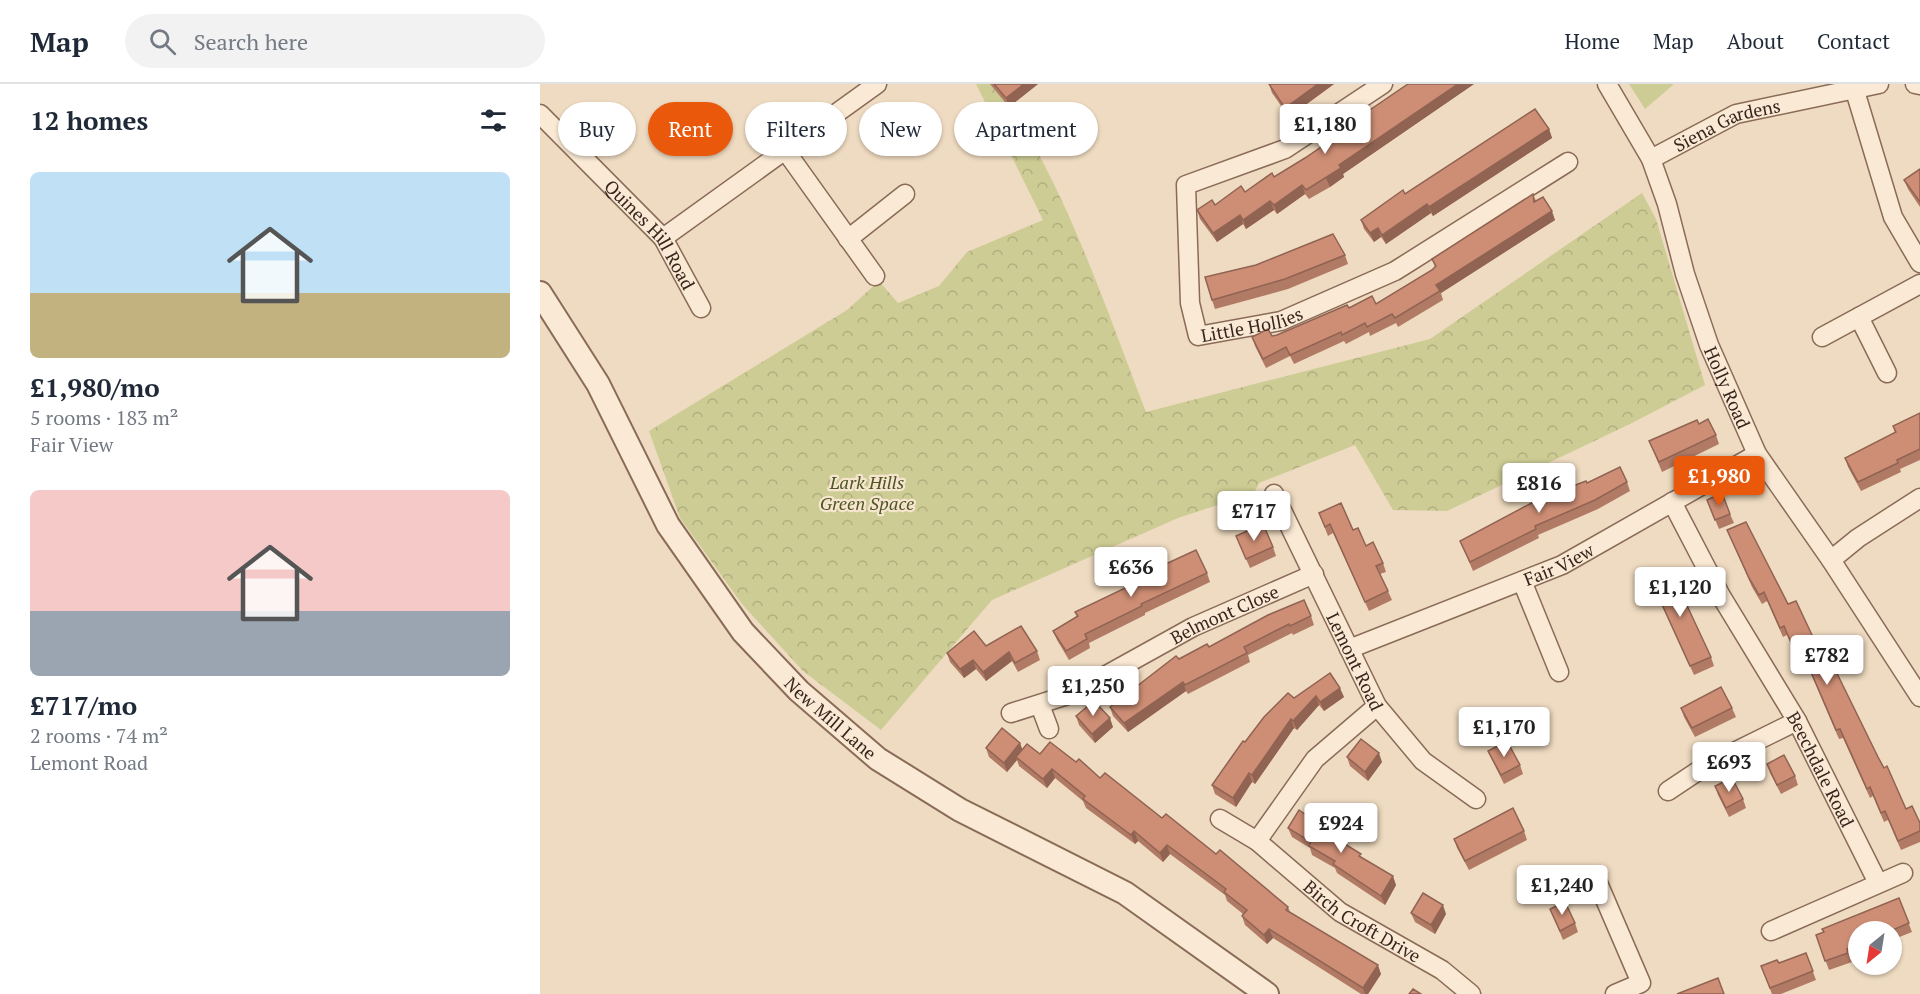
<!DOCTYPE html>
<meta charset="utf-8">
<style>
body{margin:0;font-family:"PT Serif",serif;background:#f2f2f3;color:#1f2937;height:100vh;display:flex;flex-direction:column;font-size:22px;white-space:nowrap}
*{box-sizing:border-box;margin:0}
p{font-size:20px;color:#747a83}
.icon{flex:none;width:33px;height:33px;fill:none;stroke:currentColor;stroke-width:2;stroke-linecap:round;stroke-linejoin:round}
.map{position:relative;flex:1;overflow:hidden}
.drawer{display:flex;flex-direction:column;background:#fff;width:540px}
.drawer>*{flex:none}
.top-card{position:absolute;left:18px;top:18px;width:570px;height:54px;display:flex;gap:12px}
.needle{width:39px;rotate:210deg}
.buttons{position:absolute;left:1308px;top:837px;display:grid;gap:12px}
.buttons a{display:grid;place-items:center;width:54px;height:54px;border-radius:50%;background:#fff;box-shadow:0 2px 4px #0004;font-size:30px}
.price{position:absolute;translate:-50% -51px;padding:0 14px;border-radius:6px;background:#fff;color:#222;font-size:20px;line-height:39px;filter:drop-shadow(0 2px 3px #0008)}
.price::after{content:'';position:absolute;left:50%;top:36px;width:18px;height:14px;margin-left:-9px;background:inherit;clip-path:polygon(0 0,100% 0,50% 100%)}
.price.on{background:#ea580c;color:#fff}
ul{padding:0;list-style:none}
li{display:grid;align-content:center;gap:12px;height:318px;padding:0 30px}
li span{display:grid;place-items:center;height:186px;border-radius:9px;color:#555}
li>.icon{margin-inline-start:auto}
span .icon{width:108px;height:108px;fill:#fffc;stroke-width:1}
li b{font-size:26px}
h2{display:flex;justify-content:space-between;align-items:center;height:72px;padding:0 30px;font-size:26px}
.chip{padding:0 21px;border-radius:27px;background:#fff;box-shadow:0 2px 4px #0004;font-size:21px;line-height:54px}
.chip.on{background:#ea580c;color:#fff}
header{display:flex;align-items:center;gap:36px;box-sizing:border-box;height:84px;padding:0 30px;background:#fff;border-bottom:2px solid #e0e1e3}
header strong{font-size:28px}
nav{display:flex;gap:33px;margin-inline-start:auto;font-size:21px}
.search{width:420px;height:54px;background:#f2f2f3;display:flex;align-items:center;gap:15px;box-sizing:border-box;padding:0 21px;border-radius:33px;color:#747a83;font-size:22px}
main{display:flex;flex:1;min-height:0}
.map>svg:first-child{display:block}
</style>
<header>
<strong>Map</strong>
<div class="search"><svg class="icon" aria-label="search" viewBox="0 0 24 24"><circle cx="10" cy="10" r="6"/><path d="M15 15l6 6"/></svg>Search here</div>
<nav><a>Home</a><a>Map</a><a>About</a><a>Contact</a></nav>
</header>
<main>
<section class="drawer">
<h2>12 homes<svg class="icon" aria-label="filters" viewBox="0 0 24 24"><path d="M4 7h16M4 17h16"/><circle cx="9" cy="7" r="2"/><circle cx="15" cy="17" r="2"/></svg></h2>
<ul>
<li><span style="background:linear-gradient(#bfe0f5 65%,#c2b280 0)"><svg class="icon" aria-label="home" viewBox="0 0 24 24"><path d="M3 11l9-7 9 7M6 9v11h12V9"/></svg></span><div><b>£1,980/mo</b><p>5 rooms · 183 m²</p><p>Fair View</p></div></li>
<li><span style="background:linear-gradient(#f6c9c9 65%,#9aa5b1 0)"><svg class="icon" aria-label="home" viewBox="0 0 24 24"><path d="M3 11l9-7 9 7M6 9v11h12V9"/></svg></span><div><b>£717/mo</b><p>2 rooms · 74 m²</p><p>Lemont Road</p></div></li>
</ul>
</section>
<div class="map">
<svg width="1380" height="910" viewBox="0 0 1380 910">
<defs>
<pattern id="forest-crowns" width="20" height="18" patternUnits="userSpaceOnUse" patternTransform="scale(1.5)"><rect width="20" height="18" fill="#cdcc94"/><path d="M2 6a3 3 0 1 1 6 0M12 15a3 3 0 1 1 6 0" fill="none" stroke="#b1af7f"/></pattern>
</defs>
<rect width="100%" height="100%" fill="#efdbc1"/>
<polygon fill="#cdcc94" points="1089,0 1134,0 1105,25"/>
<path fill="url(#forest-crowns)" d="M436,0h20c69,99 107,217 150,328l284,-73 212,-146 14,26 49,166 -75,39 -183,87 -54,-1 -38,-65 -96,38 -5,10 -76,25 -186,82 -111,130 -78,-59 -61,-67 -62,-86 -31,-87 198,-121 32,-29 19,22 41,-17 28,-34 76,-32z"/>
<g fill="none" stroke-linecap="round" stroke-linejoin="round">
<defs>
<g id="minor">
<path id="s1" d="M843,0l-98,65 -99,36 4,118 8,33 83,-15 114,-50 173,-109"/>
<path id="s2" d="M1067,0l44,75 16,45 18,70 24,71 48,109 74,106 89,137"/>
<polyline points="1375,0 1380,1"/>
<polyline points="1315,7 1353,133 1380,179"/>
<path id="s3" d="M0,30l123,124 38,70"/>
<polyline points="245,66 335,192"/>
<path id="s4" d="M1111,75l85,-45 143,-30"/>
<polyline points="123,154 337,0"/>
<polyline points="308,155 365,110"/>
<polyline points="1319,233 1347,289"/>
<polyline points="1282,253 1380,200"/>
<path id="s5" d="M734,410l103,212 46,55 53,38"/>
<path id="s6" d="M1132,418l49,94 76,125 81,162"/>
<polyline points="1291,476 1318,454 1380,414"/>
<polyline points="982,497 1019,588"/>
<path id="s7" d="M809,565l213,-84 195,-111"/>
<polyline points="500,621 509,645"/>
<path id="s8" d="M471,629l63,-20 119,-66 121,-53"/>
<polyline points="1128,707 1164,683 1257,637"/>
<path id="s9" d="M680,735l37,22 83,71 102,58 29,24"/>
<polyline points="717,757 775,675 837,622"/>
<polyline points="1058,799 1101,899 1075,910"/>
<polyline points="1231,847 1363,789"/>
</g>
<g id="tertiary">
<path id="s10" d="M0,209l58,91 70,141 75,107 56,59 79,68 82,51 165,83 142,101"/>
</g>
</defs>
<use href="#minor" stroke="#896b58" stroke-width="21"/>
<use href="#tertiary" stroke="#896b58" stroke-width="26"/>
<use href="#minor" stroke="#fae9d4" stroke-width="18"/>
<use href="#tertiary" stroke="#fae9d4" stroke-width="22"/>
</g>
<g fill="#b17a65">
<polygon points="450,0 498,0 469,23"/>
<polygon points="729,0 794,0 749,33 732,9"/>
<polygon points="868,0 934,0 803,90 804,93 790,103 769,115 765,110 737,130 734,126 706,145 703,140 677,158 660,135 657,126 675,121 705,108 734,93 765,74 794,54 793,51"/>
<polygon points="1009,45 1012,54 893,132 891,129 846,160 841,153 834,158 824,145 821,136 865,110"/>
<polygon points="1380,85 1380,123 1368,105 1364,96"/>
<polygon points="993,110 996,117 1015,136 901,209 903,216 858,243 856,239 830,252 829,248 806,260 804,257 754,280 750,272 726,284 715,262 712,253 737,251 809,224 836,220 892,186 895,183 892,175"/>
<polygon points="805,171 808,180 748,205 675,225 672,216"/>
<polygon points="1380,329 1380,376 1360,385 1361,388 1321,407 1308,383 1305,374 1355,349 1353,342"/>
<polygon points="1159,340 1176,351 1179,360 1122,388 1109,357"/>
<polygon points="1087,398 1090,407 1058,425 998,451 999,454 933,487 920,457 1047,399"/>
<polygon points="1167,416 1190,430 1194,439 1179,445"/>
<polygon points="779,429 813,446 826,462 843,479 846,488 840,490 852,516 829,527 793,449 788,452"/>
<polygon points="1187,446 1248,520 1280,568 1366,725 1380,739 1380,758 1361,766 1348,736 1344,738 1333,712 1330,714 1303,654 1299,655 1265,576 1259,579 1247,551 1243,553 1227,517 1222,520 1212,503"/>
<polygon points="696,452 733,463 736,472 710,484"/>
<polygon points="617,484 667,489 670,498 605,529 605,531 549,559 550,564 529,576 517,556 513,547 537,533 535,528 599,498 596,489"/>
<polygon points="1110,494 1171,573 1174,582 1154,591"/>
<polygon points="771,532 774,541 753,551 752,549 708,571 710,578 648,610 646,607 588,648 573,632 570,623 639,575 669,563"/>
<polygon points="446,562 497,567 500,576 478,588 472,577 446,597 436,585 424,594 410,578 407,569"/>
<polygon points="804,613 784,627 779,621 757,646 754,644 715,700 712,698 696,723 675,710 672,701 705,658 754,614"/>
<polygon points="1141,624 1192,624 1196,633 1155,653 1144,633"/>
<polygon points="536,632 573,643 555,659 539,641"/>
<polygon points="480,659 482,665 536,678 622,734 676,770 748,823 750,828 841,890 828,910 821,910 733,854 727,860 705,841 702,832 703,830 687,817 685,811 630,770 623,778 598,757 595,760 546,724 543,717 515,694 507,704 479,682 477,676 467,688 449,673 446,664"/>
<polygon points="948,667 980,681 983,690 964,700 952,676"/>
<polygon points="807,673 842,678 828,697 810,682"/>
<polygon points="1227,680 1255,692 1258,701 1241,710 1230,689"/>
<polygon points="1175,702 1203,715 1206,724 1189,733 1178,711"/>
<polygon points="748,744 798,757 856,801 845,821 797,789 795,784 772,771 770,764 752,753"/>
<polygon points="984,747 987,756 929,786 917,764 914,755"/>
<polygon points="1359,814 1372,848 1352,856 1352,848 1318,848 1318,870 1310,874 1312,878 1289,886 1276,851"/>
<polygon points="1010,825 1035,839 1038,848 1023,856"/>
<polygon points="871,829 906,830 895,850 875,838"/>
<polygon points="1266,869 1276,896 1241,910 1232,910 1221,882 1239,879"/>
</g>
<g fill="#906352">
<polygon points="484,0 498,0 469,23 466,14"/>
<polygon points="778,0 794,0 749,33 745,24"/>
<polygon points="918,0 934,0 803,90 804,93 790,103 786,94 799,81"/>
<polygon points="1009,45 1012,54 893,132 889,123"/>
<polygon points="762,101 765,110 737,130 734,121"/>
<polygon points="730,117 734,126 706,145 703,136"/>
<polygon points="887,120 891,129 846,160 842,151"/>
<polygon points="1012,127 1015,136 901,209 896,201"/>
<polygon points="700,131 703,140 677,158 673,149"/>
<polygon points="838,144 841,153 834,158 830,149"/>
<polygon points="469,568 472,577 446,597 443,588"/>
<polygon points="433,576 436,585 424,594 420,585"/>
<polygon points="643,598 646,607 588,648 584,639"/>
<polygon points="800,604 804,613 784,627 780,618"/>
<polygon points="776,612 779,621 757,646 753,637"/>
<polygon points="570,634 573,643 555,659 552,650"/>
<polygon points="751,635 754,644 715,700 712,691"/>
<polygon points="480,659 483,668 476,673 477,676 467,688 464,679"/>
<polygon points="839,669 842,678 828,697 825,688"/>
<polygon points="512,685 515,694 507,704 503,695"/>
<polygon points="709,689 712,698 696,723 693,714"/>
<polygon points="594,747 598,757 595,760 591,751"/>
<polygon points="627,761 630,770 623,778 620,769"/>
<polygon points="853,792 856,801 845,821 841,812"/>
<polygon points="903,821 906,830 895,850 891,841"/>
<polygon points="729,845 733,854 727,860 724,851"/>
<polygon points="838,881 841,890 828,910 825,910 823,904"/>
</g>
<g fill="#ce8e75" stroke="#906352" stroke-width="1.5">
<polygon points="454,0 484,0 466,14"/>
<polygon points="729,0 778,0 745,24"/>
<polygon points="868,0 918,0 799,81 801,84 766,106 762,101 734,121 730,117 703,136 700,131 673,149 657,126 672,116 675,121 701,102 705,108 732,89 734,93 765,74 794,54 793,51"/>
<polygon points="995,25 1009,45 889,123 887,120 842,151 838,144 830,149 821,136 863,106 865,110"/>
<polygon points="1380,85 1380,118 1364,96"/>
<polygon points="993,110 994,118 1003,113 1012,127 896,201 900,207 855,234 852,230 827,243 825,239 802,251 801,248 750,271 746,263 723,275 712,253 728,245 732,252 737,251 807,221 809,224 832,212 836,220 892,186 896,182 892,175"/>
<polygon points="793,150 805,171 745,195 672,216 665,193 716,181"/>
<polygon points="1380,329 1380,365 1357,376 1358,379 1318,398 1305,374 1356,348 1353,342"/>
<polygon points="1168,335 1176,351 1119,378 1109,357 1157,336 1159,340"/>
<polygon points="1080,383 1087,398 1055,416 995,442 996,445 930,478 920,457 999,415 1046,397 1047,399"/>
<polygon points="1182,409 1190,430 1175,436 1167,416"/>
<polygon points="801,419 813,446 818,444 826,462 833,458 843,479 836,482 848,507 825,518 790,440 785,443 779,429"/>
<polygon points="1206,438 1248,520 1256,517 1280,568 1285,565 1338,673 1344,684 1347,682 1366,725 1372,722 1380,739 1380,747 1358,757 1345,727 1341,729 1330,703 1327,705 1300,645 1296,646 1262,567 1256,570 1244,542 1240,544 1224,508 1219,511 1209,494 1187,446"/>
<polygon points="723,440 733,463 706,475 696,452"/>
<polygon points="656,466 667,489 601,520 602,522 545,550 547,555 526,567 513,547 538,532 535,528 600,497 596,489 614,480 617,484"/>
<polygon points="1130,485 1171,573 1150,582 1110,494"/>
<polygon points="764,516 771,532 750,542 749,540 704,563 707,569 645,601 643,598 584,639 570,623 636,572 639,575 667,560 669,563 728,531"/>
<polygon points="481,542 497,567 475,579 469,568 443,588 433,576 420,585 407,569 434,547 446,562"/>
<polygon points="790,589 800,604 780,618 776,612 753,637 751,635 712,691 709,689 693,714 672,701 703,657 705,658 724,633 748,609 754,614"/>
<polygon points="1181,603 1192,624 1152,644 1141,624"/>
<polygon points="554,617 570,634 552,650 536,632"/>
<polygon points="462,644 480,659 464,679 446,664"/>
<polygon points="821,655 839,669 825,688 807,673"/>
<polygon points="967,657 980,681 961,691 948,667"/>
<polygon points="510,658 536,678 539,675 560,694 565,689 622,734 626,730 676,770 680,766 748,823 746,826 838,881 823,904 729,845 724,851 702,832 707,826 684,808 686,805 627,761 620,769 594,747 591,751 543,715 545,712 512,685 503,695 476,673 487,660 500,670"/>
<polygon points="1244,671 1255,692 1237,701 1227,680"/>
<polygon points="1192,694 1203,715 1186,724 1175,702"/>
<polygon points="973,724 984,747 925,777 914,755"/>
<polygon points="759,726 796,752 795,754 821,770 819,772 853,792 841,812 793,780 795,777 769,762 771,758 748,744"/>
<polygon points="883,809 903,821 891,841 871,829"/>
<polygon points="1359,814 1369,839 1348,848 1318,848 1318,860 1307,865 1308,869 1285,877 1276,851 1284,848 1282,845"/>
<polygon points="1025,818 1035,839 1020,847 1010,825"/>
<polygon points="1266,869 1273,887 1230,904 1221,882 1237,876 1239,879"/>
<polygon points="1178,894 1184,910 1137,910"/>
<polygon points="873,905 881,910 869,910"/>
</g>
<g text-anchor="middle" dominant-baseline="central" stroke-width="4.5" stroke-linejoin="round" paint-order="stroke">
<g font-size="18" fill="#38261d" stroke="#f6e6d0">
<text stroke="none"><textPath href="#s4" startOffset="84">Siena Gardens</textPath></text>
<text stroke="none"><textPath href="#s3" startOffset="164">Quines Hill Road</textPath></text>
<text stroke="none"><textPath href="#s1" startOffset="430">Little Hollies</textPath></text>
<text stroke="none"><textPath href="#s2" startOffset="328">Holly Road</textPath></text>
<text stroke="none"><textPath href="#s7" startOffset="226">Fair View</textPath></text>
<text stroke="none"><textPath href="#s8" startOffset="236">Belmont Close</textPath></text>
<text stroke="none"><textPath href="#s5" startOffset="186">Lemont Road</textPath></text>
<text stroke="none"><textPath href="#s10" startOffset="519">New Mill Lane</textPath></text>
<text stroke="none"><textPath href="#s6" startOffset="306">Beechdale Road</textPath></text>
<text stroke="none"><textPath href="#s9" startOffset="176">Birch Croft Drive</textPath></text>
</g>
<g font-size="18" font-style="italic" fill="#4f5523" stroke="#f6e6d0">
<text x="327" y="398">Lark Hills<tspan x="327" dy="21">Green Space</tspan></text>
</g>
</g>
</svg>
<div class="buttons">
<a><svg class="needle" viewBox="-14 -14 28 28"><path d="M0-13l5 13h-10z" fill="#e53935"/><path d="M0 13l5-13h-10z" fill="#747a83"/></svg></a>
</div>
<b class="price" style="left:785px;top:71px">£1,180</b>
<b class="price on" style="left:1179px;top:423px">£1,980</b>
<b class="price" style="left:999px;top:430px">£816</b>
<b class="price" style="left:714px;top:458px">£717</b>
<b class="price" style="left:591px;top:514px">£636</b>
<b class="price" style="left:1140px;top:534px">£1,120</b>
<b class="price" style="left:1287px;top:602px">£782</b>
<b class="price" style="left:553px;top:633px">£1,250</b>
<b class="price" style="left:964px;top:674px">£1,170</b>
<b class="price" style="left:1189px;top:709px">£693</b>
<b class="price" style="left:801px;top:770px">£924</b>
<b class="price" style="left:1022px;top:832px">£1,240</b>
<div class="top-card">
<a class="chip">Buy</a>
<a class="chip on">Rent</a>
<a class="chip">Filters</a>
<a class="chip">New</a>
<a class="chip">Apartment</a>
</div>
</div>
</main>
